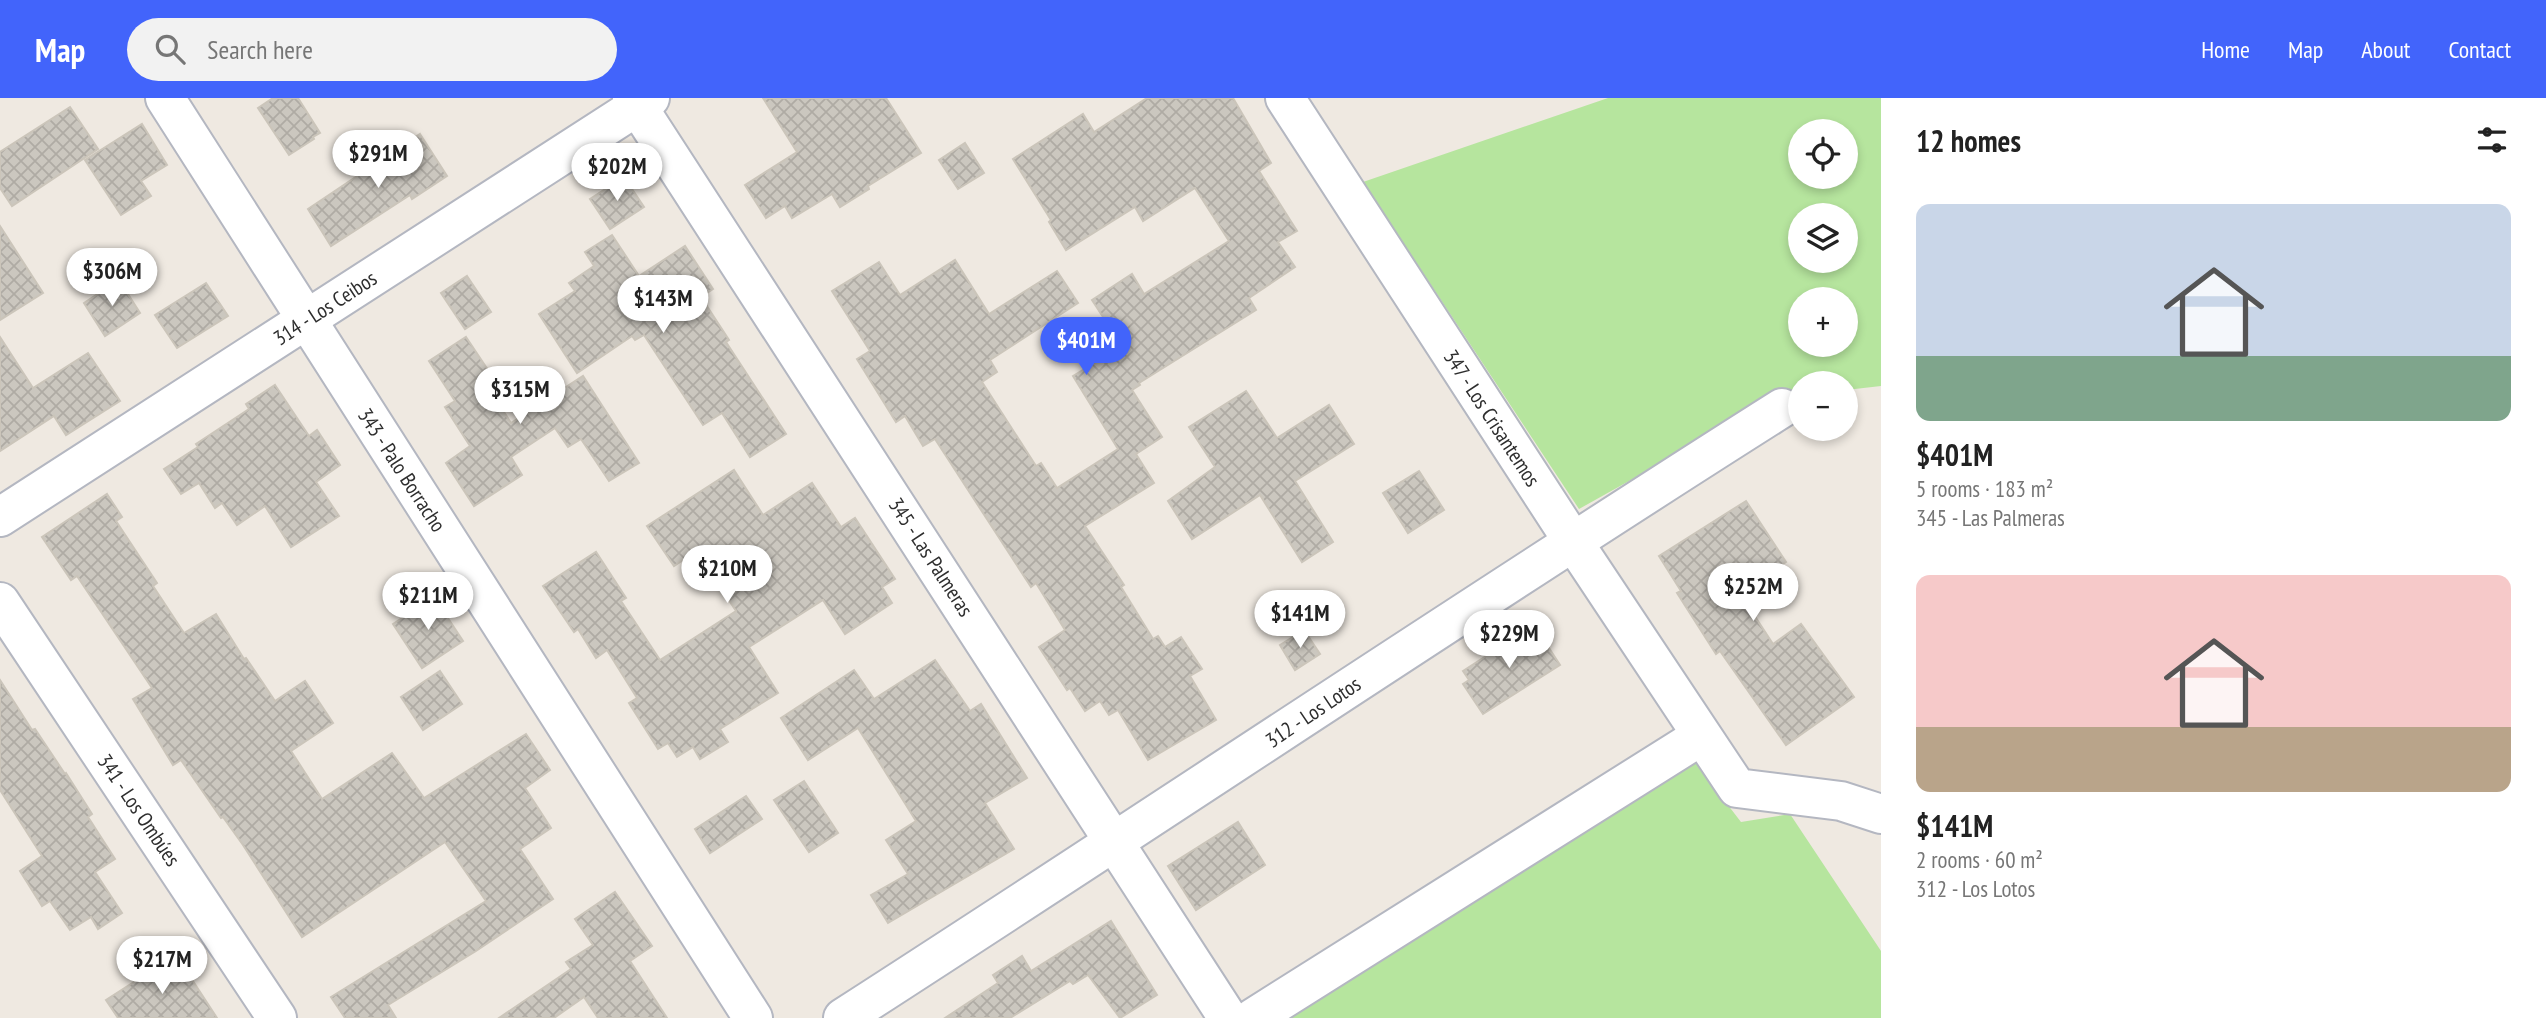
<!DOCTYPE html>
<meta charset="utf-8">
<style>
body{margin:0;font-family:"PT Sans Narrow",sans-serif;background:#f2f2f2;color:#222;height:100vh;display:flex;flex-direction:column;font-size:26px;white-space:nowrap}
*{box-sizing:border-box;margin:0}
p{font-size:23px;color:#767676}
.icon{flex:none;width:38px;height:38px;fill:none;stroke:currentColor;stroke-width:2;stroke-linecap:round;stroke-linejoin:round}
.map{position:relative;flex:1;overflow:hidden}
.drawer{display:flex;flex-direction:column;background:#fff;width:665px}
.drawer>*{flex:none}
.buttons{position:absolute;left:1788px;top:21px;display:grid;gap:14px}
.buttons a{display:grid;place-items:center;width:70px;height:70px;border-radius:50%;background:#fff;box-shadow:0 4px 10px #0003;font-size:35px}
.price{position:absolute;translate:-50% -60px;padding:0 16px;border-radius:24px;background:#fff;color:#222;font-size:23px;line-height:46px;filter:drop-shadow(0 2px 4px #0008)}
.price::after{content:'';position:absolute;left:50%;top:42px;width:21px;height:16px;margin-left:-10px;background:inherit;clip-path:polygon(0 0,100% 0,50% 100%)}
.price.selected{background:#4264fb;color:#fff}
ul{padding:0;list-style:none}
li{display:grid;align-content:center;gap:14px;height:371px;padding:0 35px}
li span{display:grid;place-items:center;height:217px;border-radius:14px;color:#555}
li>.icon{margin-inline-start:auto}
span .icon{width:126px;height:126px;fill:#fffc;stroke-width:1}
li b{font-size:30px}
h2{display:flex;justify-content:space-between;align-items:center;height:84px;padding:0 35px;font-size:30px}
header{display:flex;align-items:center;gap:42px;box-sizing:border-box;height:98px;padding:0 35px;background:#4264fb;color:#fff}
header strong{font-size:33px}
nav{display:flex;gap:38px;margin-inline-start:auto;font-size:24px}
.search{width:490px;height:63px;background:#f2f2f2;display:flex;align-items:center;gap:18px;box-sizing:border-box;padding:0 24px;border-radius:38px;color:#767676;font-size:26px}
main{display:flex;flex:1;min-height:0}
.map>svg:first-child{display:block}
</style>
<header>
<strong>Map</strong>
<div class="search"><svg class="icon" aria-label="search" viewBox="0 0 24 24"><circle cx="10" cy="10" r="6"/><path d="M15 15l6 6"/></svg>Search here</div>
<nav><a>Home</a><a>Map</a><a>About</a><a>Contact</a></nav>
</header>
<main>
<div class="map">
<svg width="1881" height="920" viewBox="0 0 1881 920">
<defs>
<pattern id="building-cross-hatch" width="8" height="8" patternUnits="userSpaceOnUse" patternTransform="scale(1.75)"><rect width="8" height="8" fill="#cbc7bf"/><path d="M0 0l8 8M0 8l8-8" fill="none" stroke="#afaba4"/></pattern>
</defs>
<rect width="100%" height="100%" fill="#efe9e1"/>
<g fill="#b6e59e" fill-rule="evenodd">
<path d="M1608,0h273v288l-35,4v-7h-45v13l-27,4 -195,109 -216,-327zM1801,33h45v46h-45zM1801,117h45v46h-45zM1801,201h45v46h-45z"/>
<polygon points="1694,663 1741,724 1790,716 1881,853 1881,920 1290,920"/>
</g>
<g fill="url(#building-cross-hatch)" stroke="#cbc5ba" stroke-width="2">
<polygon points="273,0 298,0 320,35 313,39 314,41 289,57 258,10"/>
<polygon points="763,0 886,0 921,55 868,88 869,91 840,109 832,96 792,120 785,108 766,120 745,87 797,54"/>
<polygon points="1147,0 1233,0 1271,65 1259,73 1297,133 1278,144 1295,169 1249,200 1256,212 1139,285 1140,287 1132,292 1162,339 1136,356 1154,385 1085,428 1124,487 1121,489 1153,541 1158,538 1165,549 1181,539 1202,571 1190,578 1216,622 1148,662 1118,612 1109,617 1100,603 1085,613 1070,590 1067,592 1039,549 1065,532 1036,485 1031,489 935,341 923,348 905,318 896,324 857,261 870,253 832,193 879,164 900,197 955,162 989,216 1057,173 1078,205 990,262 997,274 982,284 1036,368 1041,365 1057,390 1118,351 1073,278 1122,248 1092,202 1132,176 1144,196 1229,143 1195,90 1143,123 1135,109 1066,152 1049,124 1051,122 1013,61 1083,16 1094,34"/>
<polygon points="70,9 98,51 12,108 0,90 0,54"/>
<polygon points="142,26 167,67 141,83 151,98 121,117 85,62"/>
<polygon points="420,36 447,78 412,101 410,97 331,148 308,111"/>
<polygon points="965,45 984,75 958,91 939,62"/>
<polygon points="624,79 644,109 610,131 590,101"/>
<polygon points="0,128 43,195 0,222"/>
<polygon points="612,137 639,178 685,148 713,191 701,199 729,242 726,244 786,336 750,359 722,315 703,327 644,237 635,242 632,238 577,275 539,216 575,193 569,185 594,168 585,154"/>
<polygon points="467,178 491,214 465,231 441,195"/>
<polygon points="119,182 140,215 105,238 84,205"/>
<polygon points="206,185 228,218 177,250 155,217"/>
<polygon points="0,239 33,290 88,255 120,303 66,337 54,318 0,353"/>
<polygon points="466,239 488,272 480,277 511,325 583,278 639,365 609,383 581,341 568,349 555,330 511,359 522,377 474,408 446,365 470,348 445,309 455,303 429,263"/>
<polygon points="275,287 309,338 317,332 340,367 316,384 339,418 291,449 265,408 237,427 222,405 215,410 199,385 181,396 164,371 198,349 196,346 249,311 246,306"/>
<polygon points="1246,293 1277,340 1329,307 1354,346 1295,383 1333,444 1302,464 1260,397 1192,441 1168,403 1215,369 1189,329"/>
<polygon points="734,372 763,417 812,385 841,429 855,420 895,481 882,489 892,505 845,536 823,502 749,549 778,595 720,631 728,644 700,661 693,649 677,659 668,645 658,651 629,605 637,600 607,552 596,560 578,531 574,534 543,488 596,454 626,500 621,503 660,562 736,513 696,453 674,468 647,428"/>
<polygon points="1419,373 1444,412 1408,435 1383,395"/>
<polygon points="107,396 122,419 116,423 157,485 153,488 184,535 216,516 244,561 246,560 275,603 305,583 333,625 291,653 322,701 392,655 424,700 526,636 550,672 525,690 551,730 520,751 553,801 476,853 388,907 396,920 345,920 331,899 486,803 445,744 302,839 243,747 223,719 221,720 181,662 173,667 133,601 152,590 77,478 71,482 42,439"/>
<polygon points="1746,403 1786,464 1739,494 1773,546 1801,526 1854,599 1786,647 1720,553 1716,556 1677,495 1681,493 1659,458"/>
<polygon points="434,499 463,543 422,570 393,526"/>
<polygon points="1534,527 1560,567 1483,616 1463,586 1469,582 1463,573"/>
<polygon points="1304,532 1320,556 1295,572 1280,547"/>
<polygon points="935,562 970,613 981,606 1027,680 985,705 1014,751 888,825 871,797 908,776 886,742 916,723 858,630 808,662 781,620 854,572 874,601"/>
<polygon points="440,573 462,606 423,632 401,599"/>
<polygon points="0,582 32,632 35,631 65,676 66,675 92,716 88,719 115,761 95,774 122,815 98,831 91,819 70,832 50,803 42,808 20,773 42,758 0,692"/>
<polygon points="804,683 838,735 809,754 774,702"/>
<polygon points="746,698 762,721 710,755 695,731"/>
<polygon points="1238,724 1265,767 1196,812 1168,768"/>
<polygon points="615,794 652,848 630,863 667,920 598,920 584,899 554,920 499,920 571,871 566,864 593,847 575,821"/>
<polygon points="1111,823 1157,897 1120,920 1088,877 1073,886 1070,883 1010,920 945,920 998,885 993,877 1022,858 1031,873"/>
<polygon points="176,857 217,920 118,920 106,902"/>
</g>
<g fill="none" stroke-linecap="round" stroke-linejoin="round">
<defs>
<g id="minor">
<polyline points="165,0 753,920"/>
<polyline points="632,0 1228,920"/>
<polyline points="1285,0 1572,442 1737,690 1841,703 1881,716"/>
<polyline points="0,419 650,0"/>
<polyline points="0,504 277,920"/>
<path d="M843,920c314,-202 624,-411 939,-610"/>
<polyline points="1253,920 1701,638"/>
</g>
</defs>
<use href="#minor" stroke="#b4b7c1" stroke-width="42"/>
<use href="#minor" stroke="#fff" stroke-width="38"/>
</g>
<g text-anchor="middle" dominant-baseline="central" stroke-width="7" stroke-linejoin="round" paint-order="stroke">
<g font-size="21" fill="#2e2e2e" stroke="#fff">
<text transform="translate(325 210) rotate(-33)">314 - Los Ceibos</text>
<text transform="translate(1492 320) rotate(57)">347 - Los Crisantemos</text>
<text transform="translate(402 372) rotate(57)">343 - Palo Borracho</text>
<text transform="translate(931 459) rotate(57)">345 - Las Palmeras</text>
<text transform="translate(1313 614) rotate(-34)">312 - Los Lotos</text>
<text transform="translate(139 712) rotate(56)">341 - Los Ombúes</text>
</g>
</g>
</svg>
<div class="buttons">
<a><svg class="icon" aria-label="locate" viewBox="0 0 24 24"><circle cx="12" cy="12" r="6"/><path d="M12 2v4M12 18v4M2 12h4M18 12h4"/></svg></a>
<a><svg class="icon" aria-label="layers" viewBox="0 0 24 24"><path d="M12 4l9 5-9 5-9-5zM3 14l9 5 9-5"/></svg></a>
<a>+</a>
<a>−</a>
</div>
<b class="price" style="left:378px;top:92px">$291M</b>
<b class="price" style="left:617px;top:105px">$202M</b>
<b class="price" style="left:112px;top:210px">$306M</b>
<b class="price" style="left:663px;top:237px">$143M</b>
<b class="price selected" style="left:1086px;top:279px">$401M</b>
<b class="price" style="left:520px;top:328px">$315M</b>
<b class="price" style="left:727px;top:507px">$210M</b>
<b class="price" style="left:1753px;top:525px">$252M</b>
<b class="price" style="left:428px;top:534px">$211M</b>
<b class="price" style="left:1300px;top:552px">$141M</b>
<b class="price" style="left:1509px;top:572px">$229M</b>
<b class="price" style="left:162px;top:898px">$217M</b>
</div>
<section class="drawer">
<h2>12 homes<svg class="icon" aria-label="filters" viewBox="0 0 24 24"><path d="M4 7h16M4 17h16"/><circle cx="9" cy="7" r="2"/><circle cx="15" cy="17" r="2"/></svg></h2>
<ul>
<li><span style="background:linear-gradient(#c9d6e8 70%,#7fa58c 0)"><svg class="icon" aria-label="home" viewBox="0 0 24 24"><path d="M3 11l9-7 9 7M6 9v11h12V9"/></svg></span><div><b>$401M</b><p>5 rooms · 183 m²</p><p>345 - Las Palmeras</p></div></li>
<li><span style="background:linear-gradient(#f6c9c9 70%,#b9a48a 0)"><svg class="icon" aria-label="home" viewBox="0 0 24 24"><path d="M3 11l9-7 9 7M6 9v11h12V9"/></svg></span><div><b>$141M</b><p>2 rooms · 60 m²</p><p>312 - Los Lotos</p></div></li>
</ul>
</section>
</main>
